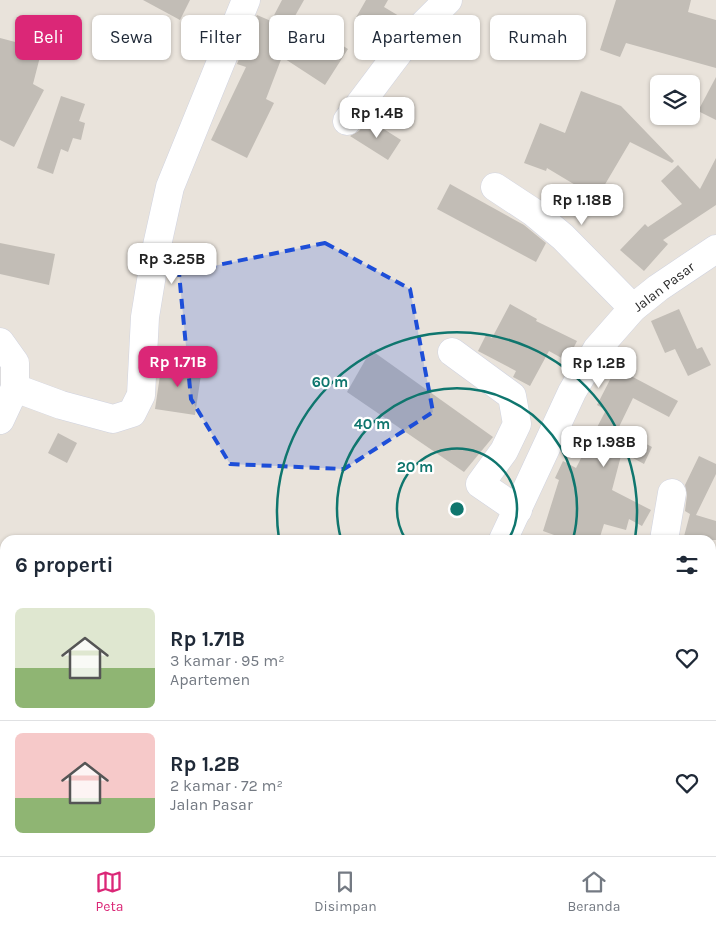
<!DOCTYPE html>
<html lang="id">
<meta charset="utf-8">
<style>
body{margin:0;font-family:Karla,sans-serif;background:#f6f6f7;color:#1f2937;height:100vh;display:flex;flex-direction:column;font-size:19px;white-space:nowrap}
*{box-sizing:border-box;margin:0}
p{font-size:16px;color:#747a83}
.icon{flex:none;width:28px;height:28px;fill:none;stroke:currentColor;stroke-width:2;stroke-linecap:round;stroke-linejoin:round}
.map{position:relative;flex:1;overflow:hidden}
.details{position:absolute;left:0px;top:535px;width:716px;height:321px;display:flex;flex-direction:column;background:#fff;border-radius:15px 15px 0 0;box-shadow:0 1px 4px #0004}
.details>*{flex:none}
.guide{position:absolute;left:15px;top:15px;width:686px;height:45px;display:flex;gap:10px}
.fabs{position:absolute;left:650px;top:75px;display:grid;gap:10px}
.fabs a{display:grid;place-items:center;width:50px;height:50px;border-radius:8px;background:#fff;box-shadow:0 1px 4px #0004;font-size:25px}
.price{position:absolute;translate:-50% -42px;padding:0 11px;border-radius:10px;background:#fff;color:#222;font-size:16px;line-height:32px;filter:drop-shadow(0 1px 2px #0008)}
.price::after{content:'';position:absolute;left:50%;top:30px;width:15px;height:11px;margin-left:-8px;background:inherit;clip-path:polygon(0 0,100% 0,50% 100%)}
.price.active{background:#db2777;color:#fff}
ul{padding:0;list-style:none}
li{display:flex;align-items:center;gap:15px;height:125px;padding:0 15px}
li+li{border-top:1px solid #e0e1e3}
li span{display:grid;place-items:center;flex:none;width:140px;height:100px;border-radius:8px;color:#555}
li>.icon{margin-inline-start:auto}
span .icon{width:60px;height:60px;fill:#fffc;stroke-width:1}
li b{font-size:21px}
h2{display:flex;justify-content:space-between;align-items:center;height:60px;padding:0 15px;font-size:21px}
.pill{padding:0 18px;border-radius:8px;background:#fff;box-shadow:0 1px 4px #0004;font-size:18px;line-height:45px}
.pill.active{background:#db2777;color:#fff}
.dock{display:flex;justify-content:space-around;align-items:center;height:70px;border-top:1px solid #e0e1e3;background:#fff;font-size:14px;color:#747a83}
.dock a{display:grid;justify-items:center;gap:2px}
.dock .active{color:#db2777}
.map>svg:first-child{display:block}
</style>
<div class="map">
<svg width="716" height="856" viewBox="0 0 716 856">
<rect width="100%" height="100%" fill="#e9e3db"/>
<g fill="#c2bdb6">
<polygon points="143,0 190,0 180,20"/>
<polygon points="282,0 304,0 295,16 348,49 325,85 282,57 266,99 274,103 247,158 211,140 246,67 237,64 257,15 271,21"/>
<polygon points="366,0 388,0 384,7 404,19 388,41 354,21"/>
<polygon points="616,0 691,0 688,12 716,20 716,68 626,43 620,57 600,50"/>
<polygon points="0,38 42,49 33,84 44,90 14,147 0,140"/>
<polygon points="716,77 716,120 698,111"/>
<polygon points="581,91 621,106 674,161 672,163 630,142 597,198 547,168 546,171 524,163 540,123 565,133"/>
<polygon points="61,96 85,104 79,121 85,123 81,140 73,138 68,152 61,149 53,174 37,168"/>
<polygon points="368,119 401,140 388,160 350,136 359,131"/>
<polygon points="716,158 716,205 663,240 668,244 644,271 620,250 645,224 648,227 682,204 661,181 678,165 700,189"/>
<polygon points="450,184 524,225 546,243 536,262 437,209"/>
<polygon points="0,243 55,254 49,285 0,274"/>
<polygon points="510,304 537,319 536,321 577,341 567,361 549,351 530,386 513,377 516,371 478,351 486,335 492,338"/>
<polygon points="679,309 697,349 702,347 711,365 688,376 675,349 665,353 651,321"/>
<polygon points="371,350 493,437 464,472 347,392"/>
<polygon points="162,362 202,368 195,415 155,409"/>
<polygon points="616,368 678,401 669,417 633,398 618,429 652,447 644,464 622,452 612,490 651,510 642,526 629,519 626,530 604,524 599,540 568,540 543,531 559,480 555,478 563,461 576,468 606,410 597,405"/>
<polygon points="58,433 77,443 67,463 48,453"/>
<polygon points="699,456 716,464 716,474 696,515 716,521 716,540 683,540 690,514 685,511 687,495 685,485"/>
</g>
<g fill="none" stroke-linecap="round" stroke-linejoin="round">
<defs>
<g id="minor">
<polyline points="347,121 408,40 448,0"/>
<polyline points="495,187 533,212 563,237 633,308"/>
<polyline points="0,342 15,363 15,388 0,420"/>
<polyline points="452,352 512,396 517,424 504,451 480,484 518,510"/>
<polyline points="15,388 61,405 113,419 132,413 141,395 145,317 156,250 170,187 246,0"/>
<polyline points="503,540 572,392 597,349 633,308 658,288 716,249"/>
<polyline points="664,540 672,493"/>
<polyline points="711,710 716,713"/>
<polyline points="0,804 5,793"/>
<polyline points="564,851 572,856"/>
</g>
<g id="major">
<polyline points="0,700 5,702"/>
<polyline points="265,856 267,851"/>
</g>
</defs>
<use href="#minor" stroke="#d0d3e0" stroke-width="29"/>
<use href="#major" stroke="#c3c3c3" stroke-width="29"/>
<use href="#minor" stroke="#fff" stroke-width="28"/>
<use href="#major" stroke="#e3c466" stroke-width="28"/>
</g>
<path fill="#1d4ed8" fill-opacity="0.2" stroke="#1d4ed8" stroke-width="4" stroke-dasharray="10 6" stroke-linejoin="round" d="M325,243l85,46 23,123 -89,57 -114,-5 -39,-65 -12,-126z"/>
<g fill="none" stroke="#0f766e" stroke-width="2.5">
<path d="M406 540A60 60 0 1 1 508 540"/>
<path d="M341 539A120 120 0 1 1 573 539"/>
<path d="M279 539A180 180 0 1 1 635 539"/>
</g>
<g text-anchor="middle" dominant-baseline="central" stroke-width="4.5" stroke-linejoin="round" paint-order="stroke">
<g font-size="14" fill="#282828" stroke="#fff">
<text transform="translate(664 287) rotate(-37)">Jalan Pasar</text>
</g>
</g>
<circle cx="457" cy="509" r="8" fill="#0f766e" stroke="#fff" stroke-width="2.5"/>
<g font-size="15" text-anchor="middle" font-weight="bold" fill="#0f766e" stroke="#fff" stroke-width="4.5" stroke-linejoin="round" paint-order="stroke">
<text x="330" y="387">60 m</text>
<text x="372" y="429">40 m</text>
<text x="415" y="472">20 m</text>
</g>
</svg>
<div class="fabs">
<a><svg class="icon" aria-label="layers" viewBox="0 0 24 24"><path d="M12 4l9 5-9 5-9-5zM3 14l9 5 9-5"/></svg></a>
</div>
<b class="price" style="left:377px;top:139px">Rp 1.4B</b>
<b class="price" style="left:582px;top:226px">Rp 1.18B</b>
<b class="price" style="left:172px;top:285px">Rp 3.25B</b>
<b class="price active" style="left:178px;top:388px">Rp 1.71B</b>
<b class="price" style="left:599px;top:389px">Rp 1.2B</b>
<b class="price" style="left:604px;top:468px">Rp 1.98B</b>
<div class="guide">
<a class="pill active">Beli</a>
<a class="pill">Sewa</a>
<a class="pill">Filter</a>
<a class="pill">Baru</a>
<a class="pill">Apartemen</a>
<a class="pill">Rumah</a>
</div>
<section class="details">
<h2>6 properti<svg class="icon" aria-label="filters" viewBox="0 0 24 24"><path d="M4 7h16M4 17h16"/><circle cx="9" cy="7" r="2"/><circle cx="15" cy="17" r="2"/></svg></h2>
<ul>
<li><span style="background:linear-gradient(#dfe7d0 60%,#8fb573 0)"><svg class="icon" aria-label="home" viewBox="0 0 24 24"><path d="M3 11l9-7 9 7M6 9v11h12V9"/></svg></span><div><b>Rp 1.71B</b><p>3 kamar · 95 m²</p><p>Apartemen</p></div><svg class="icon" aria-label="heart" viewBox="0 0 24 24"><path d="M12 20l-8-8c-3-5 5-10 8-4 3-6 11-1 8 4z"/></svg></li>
<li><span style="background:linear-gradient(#f6c9c9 65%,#8fb573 0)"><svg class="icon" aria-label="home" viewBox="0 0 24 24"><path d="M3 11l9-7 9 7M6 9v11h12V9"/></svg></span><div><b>Rp 1.2B</b><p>2 kamar · 72 m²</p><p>Jalan Pasar</p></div><svg class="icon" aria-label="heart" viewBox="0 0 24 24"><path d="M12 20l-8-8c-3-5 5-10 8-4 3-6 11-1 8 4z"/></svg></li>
</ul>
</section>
</div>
<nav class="dock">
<a class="active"><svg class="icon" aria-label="map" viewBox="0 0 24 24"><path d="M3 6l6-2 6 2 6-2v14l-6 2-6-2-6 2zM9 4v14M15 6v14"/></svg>Peta</a>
<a><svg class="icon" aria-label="saved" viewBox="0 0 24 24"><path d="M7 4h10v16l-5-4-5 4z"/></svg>Disimpan</a>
<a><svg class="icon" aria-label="home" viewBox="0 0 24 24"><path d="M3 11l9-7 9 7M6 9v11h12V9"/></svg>Beranda</a>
</nav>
